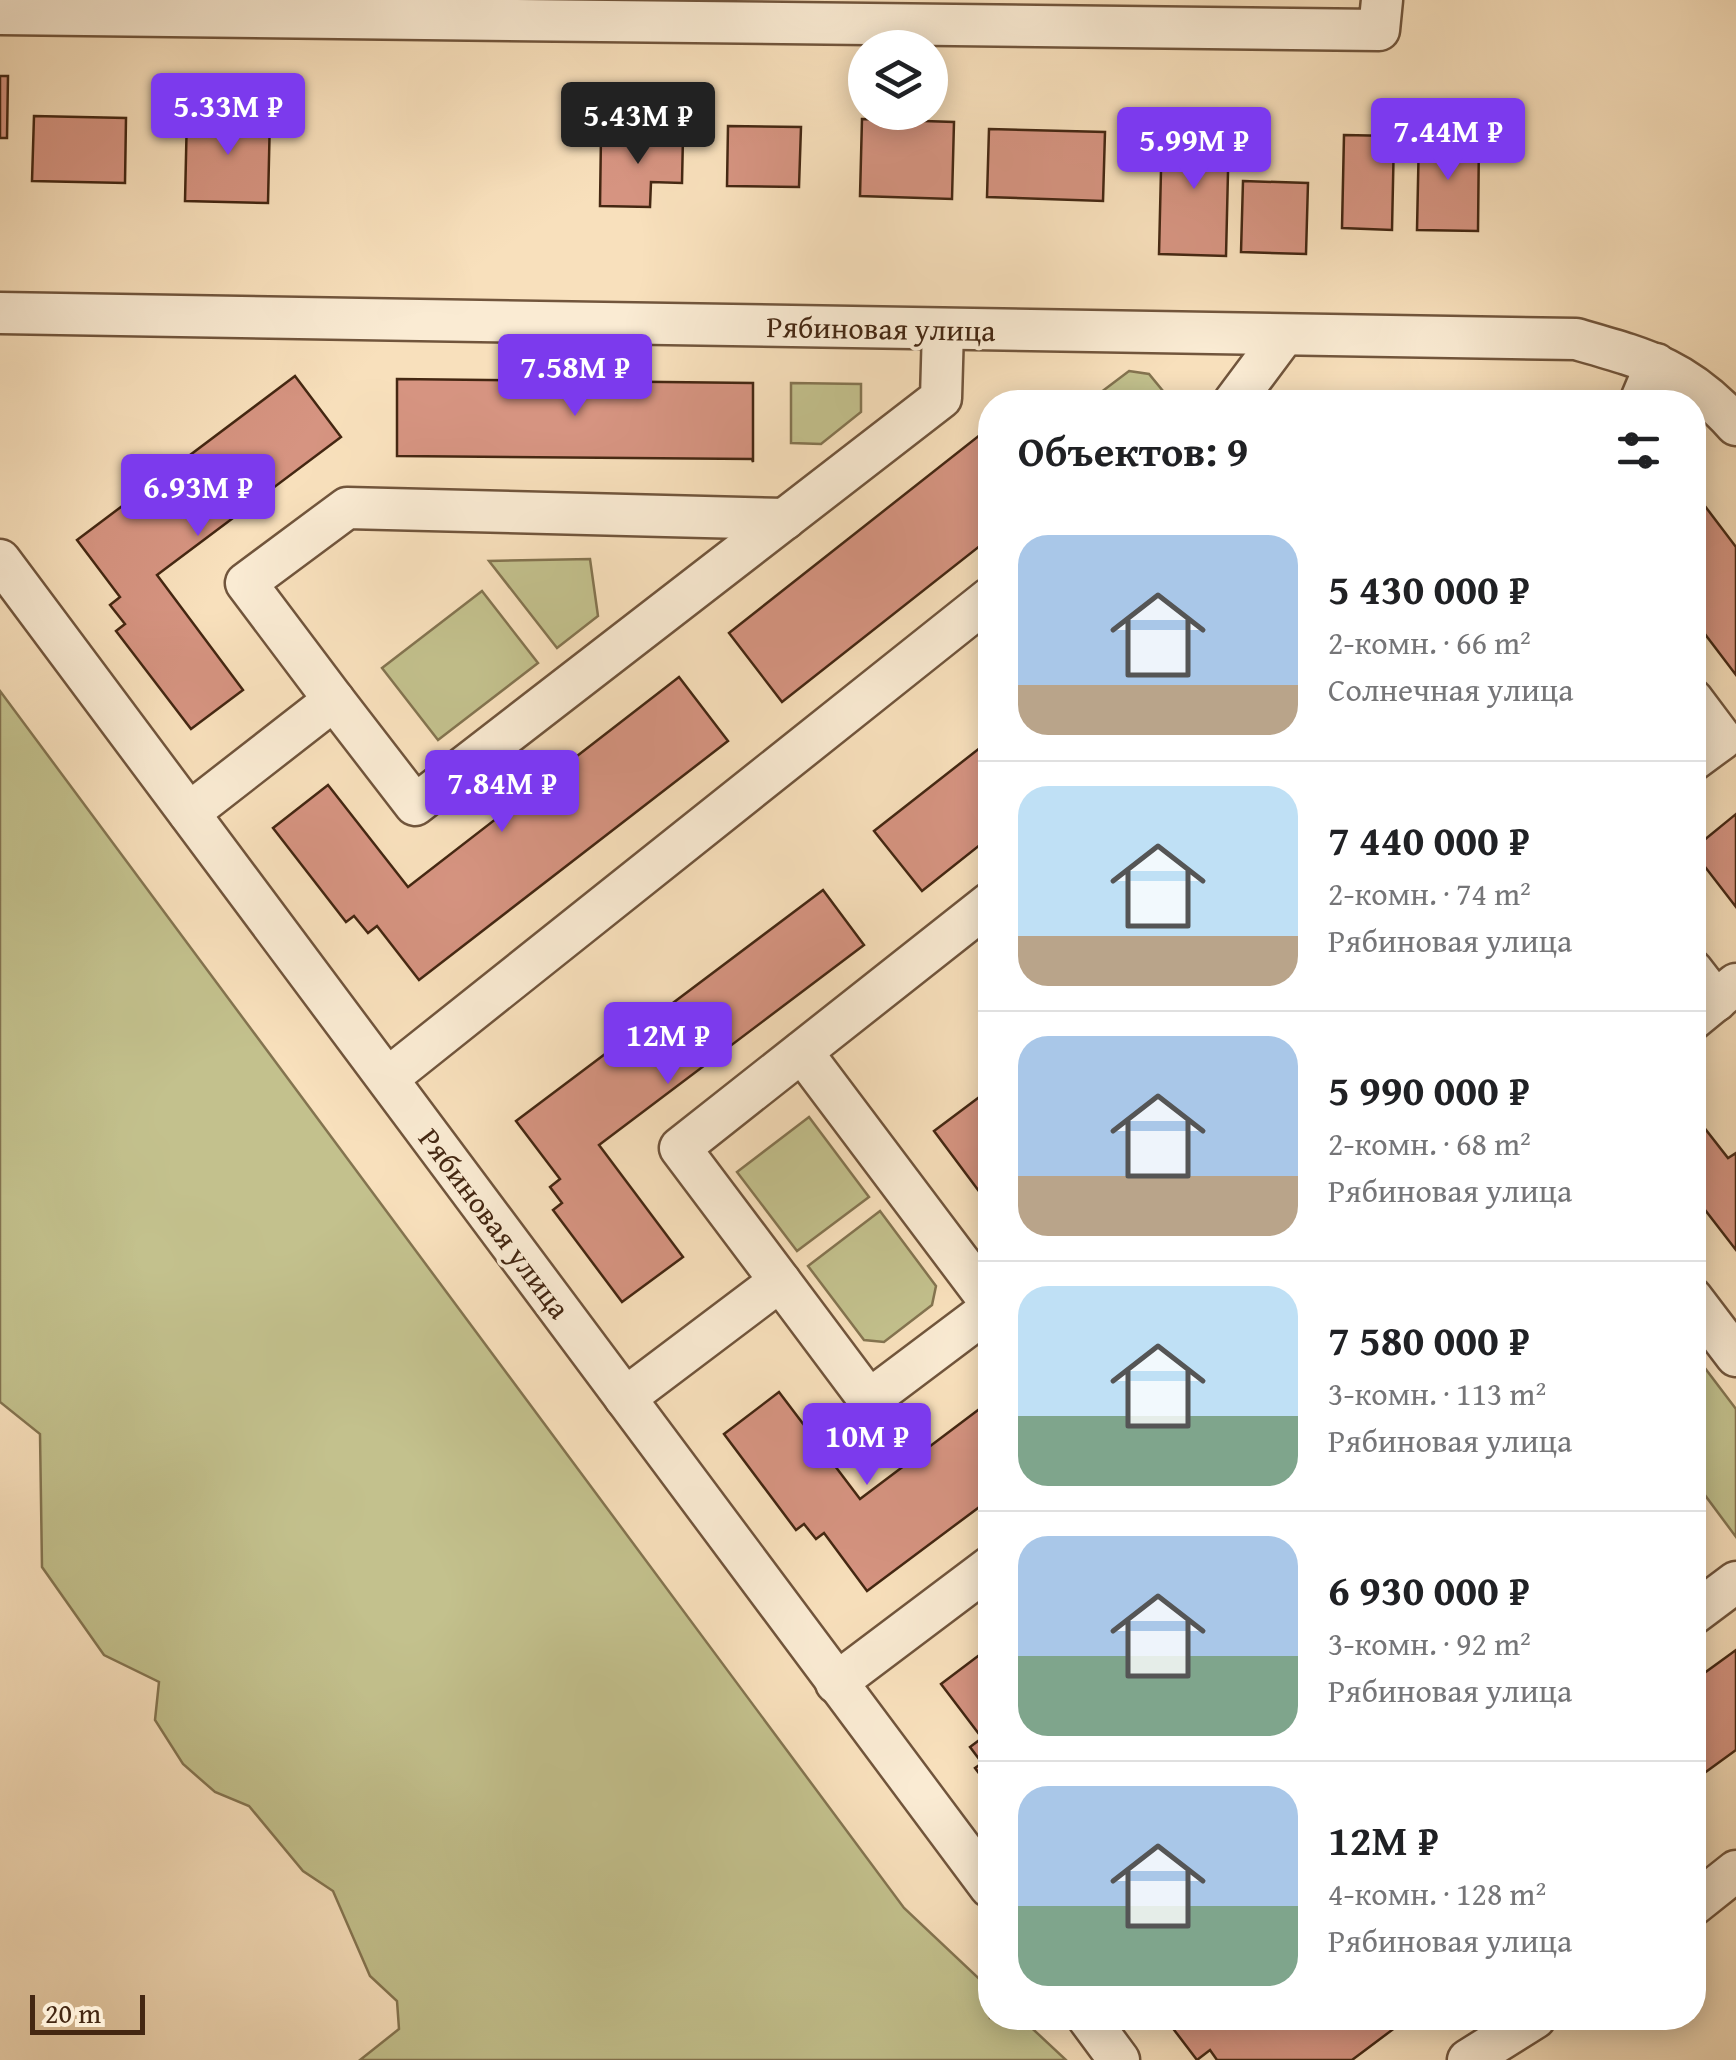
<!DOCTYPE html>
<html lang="ru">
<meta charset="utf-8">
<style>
body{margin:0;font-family:"Gentium Book Plus",serif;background:#f6f6f6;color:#202124;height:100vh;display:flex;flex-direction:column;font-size:38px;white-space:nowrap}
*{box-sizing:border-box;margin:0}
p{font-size:32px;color:#757577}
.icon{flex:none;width:55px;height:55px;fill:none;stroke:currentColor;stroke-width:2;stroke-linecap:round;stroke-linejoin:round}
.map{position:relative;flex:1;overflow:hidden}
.details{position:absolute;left:978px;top:390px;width:728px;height:1640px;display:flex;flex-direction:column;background:#fff;border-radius:40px;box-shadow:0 5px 25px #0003}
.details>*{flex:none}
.buttons{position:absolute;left:848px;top:30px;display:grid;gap:20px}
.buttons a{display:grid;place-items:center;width:100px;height:100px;border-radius:50%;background:#fff;box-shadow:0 5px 25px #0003;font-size:50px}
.scale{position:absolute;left:30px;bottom:25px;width:115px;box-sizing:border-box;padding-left:10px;border:5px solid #442712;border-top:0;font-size:28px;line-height:35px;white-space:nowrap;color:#442712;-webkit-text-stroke:8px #faebd3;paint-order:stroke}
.price{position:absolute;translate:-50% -85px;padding:0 22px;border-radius:10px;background:#7c3aed;color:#fff;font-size:32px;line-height:65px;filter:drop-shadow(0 2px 5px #0008)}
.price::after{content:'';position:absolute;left:50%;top:60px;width:30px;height:22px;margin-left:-15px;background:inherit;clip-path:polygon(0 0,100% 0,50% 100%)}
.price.selected{background:#222;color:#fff}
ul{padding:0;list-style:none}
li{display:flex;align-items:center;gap:30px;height:250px;padding:0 40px}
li+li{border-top:2px solid #e0e0e0}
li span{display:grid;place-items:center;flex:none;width:280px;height:200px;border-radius:30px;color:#555}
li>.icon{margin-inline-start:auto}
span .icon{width:120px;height:120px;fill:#fffc;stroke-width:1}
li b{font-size:42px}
h2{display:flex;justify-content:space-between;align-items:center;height:120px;padding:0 40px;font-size:42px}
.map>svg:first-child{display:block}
</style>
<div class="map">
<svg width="1736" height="2060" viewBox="0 0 1736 2060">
<rect width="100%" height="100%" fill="#f8e0bc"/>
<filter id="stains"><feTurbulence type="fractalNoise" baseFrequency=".002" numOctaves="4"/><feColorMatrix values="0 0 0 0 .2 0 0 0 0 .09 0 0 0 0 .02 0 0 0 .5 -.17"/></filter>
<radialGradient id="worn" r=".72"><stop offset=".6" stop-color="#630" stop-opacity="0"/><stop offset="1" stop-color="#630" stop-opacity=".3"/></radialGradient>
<g fill="#c3c18d" stroke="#847450" stroke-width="2.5">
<polygon points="1129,371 1149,374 1172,402 1088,402"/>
<polygon points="791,383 861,384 861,412 821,444 791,443"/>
<polygon points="590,559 598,616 557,648 489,561"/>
<polygon points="482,591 538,663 438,740 382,668"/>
<polygon points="0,691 904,1908 990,1989 990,2018 1021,2018 1066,2060 360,2060 399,2029 397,2001 370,1976 333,1891 303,1871 249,1806 215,1792 183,1764 155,1720 159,1682 104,1655 42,1567 40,1434 0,1402"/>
<polygon points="809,1117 869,1197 797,1251 737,1172"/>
<polygon points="880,1211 936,1286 932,1305 884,1342 864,1340 808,1266"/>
<polygon points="1692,1351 1736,1409 1736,1537 1693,1479"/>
</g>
<g fill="#d69481" stroke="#442712" stroke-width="2.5">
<polygon points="0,76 8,76 7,138 0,138"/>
<polygon points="187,113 270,115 268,203 185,201"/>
<polygon points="34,116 126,118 125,183 32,181"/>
<polygon points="862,119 954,122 952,199 860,196"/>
<polygon points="728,126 801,127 799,187 727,186"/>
<polygon points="989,129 1105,132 1103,201 987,197"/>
<polygon points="1162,129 1229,130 1226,256 1159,254"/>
<polygon points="601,134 683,136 682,183 651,182 650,207 600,206"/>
<polygon points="1344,135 1394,136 1392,230 1342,228"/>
<polygon points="1419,135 1479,136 1478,231 1417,230"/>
<polygon points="1243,181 1308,183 1306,254 1241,252"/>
<polygon points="295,376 341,437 157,575 243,690 191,729 116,631 125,624 110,605 120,597 77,540"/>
<polygon points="397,379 753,383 753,462 752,459 397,456"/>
<polygon points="990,427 990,538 782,702 729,633"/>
<polygon points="1692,489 1736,547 1736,675 1692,617"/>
<polygon points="679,677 728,741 419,980 377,926 368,933 354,916 346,922 273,828 328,785 408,887"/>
<polygon points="990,740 990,837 922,891 874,831"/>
<polygon points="1736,814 1736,907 1692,850"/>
<polygon points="823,890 864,945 599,1145 683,1257 622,1302 553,1210 562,1203 550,1187 560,1179 516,1121"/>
<polygon points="990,1089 990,1206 934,1131"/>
<polygon points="1692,1112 1728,1158 1736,1153 1736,1250 1692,1193"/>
<polygon points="779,1392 860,1499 990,1401 990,1499 867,1591 824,1533 816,1539 804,1524 796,1530 724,1434"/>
<polygon points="990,1647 990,1788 975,1768 982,1763 970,1747 982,1738 941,1684"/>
<polygon points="1736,1650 1736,1750 1692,1782 1692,1682"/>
<polygon points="1165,2018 1257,2018 1262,2025 1273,2018 1408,2018 1352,2060 1217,2060 1210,2050 1197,2060"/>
</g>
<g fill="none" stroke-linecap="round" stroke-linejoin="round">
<defs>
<g id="minor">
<polyline points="0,14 1379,30 1382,0"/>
<path d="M0,313l1576,26c70,20 110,30 160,86"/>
<polyline points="1234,402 1284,335"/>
<polyline points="1640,402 1656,364"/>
<polyline points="0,560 990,1887"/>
<polyline points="1692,699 1722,739 1692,761"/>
<polyline points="334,700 246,583 347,508 785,519"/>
<polyline points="189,813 334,700 415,805 941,398 943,329"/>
<polyline points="1692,970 1716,1001"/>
<polyline points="1692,1020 1736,984"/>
<polyline points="802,1052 990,1302"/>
<polyline points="388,1078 990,598"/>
<polyline points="780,1281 869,1400 990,1309"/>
<polyline points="1692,1298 1736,1356"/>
<polyline points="625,1398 780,1281 680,1148 990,903"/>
<polyline points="1692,1615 1736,1582"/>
<polyline points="836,1683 990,1567"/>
<polyline points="1692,1906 1736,1871"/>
<polyline points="1088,2018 1119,2060"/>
<polyline points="1468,2060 1535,2018"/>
</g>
</defs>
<use href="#minor" stroke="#71553c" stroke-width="45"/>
<use href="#minor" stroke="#faebd3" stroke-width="40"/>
</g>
<g text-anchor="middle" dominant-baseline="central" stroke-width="8" stroke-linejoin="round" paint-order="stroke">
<g font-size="30" fill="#442712" stroke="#faebd3">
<text transform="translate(881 328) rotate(1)">Рябиновая улица</text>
<text transform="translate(495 1223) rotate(53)">Рябиновая улица</text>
</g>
</g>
<rect width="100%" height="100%" filter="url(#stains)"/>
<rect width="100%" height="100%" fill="url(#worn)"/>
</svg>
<div class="buttons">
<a><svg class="icon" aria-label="layers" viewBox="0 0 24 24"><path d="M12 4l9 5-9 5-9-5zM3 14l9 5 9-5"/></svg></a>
</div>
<div class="scale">20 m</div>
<b class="price" style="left:228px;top:158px">5.33M ₽</b>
<b class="price selected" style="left:638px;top:167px">5.43M ₽</b>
<b class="price" style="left:1448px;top:183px">7.44M ₽</b>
<b class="price" style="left:1194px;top:192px">5.99M ₽</b>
<b class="price" style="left:575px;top:419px">7.58M ₽</b>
<b class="price" style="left:198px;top:539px">6.93M ₽</b>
<b class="price" style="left:502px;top:835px">7.84M ₽</b>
<b class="price" style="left:668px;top:1087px">12M ₽</b>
<b class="price" style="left:867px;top:1488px">10M ₽</b>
<section class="details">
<h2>Объектов: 9<svg class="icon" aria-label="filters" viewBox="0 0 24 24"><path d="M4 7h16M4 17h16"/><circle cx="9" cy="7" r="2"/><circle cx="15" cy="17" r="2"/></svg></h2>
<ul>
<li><span style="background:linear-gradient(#a9c7e8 75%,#b9a48a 0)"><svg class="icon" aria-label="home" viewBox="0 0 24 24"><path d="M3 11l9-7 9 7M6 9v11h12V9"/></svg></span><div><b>5 430 000 ₽</b><p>2-комн. · 66 m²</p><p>Солнечная улица</p></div></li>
<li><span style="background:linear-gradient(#bfe0f5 75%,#b9a48a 0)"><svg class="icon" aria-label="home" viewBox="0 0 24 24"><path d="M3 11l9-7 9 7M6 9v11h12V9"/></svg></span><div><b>7 440 000 ₽</b><p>2-комн. · 74 m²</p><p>Рябиновая улица</p></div></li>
<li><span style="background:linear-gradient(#a9c7e8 70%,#b9a48a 0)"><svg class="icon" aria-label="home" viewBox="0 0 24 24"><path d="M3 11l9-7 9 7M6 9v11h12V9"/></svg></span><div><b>5 990 000 ₽</b><p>2-комн. · 68 m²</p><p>Рябиновая улица</p></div></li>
<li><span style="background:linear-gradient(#bfe0f5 65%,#7fa58c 0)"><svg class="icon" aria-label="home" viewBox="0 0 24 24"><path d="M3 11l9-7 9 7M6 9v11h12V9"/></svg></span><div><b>7 580 000 ₽</b><p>3-комн. · 113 m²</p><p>Рябиновая улица</p></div></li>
<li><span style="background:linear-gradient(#a9c7e8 60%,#7fa58c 0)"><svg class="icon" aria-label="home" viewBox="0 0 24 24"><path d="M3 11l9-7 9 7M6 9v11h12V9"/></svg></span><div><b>6 930 000 ₽</b><p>3-комн. · 92 m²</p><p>Рябиновая улица</p></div></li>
<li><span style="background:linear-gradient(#a9c7e8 60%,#7fa58c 0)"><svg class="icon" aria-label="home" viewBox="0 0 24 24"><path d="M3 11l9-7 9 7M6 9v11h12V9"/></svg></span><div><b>12M ₽</b><p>4-комн. · 128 m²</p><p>Рябиновая улица</p></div></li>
</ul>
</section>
</div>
